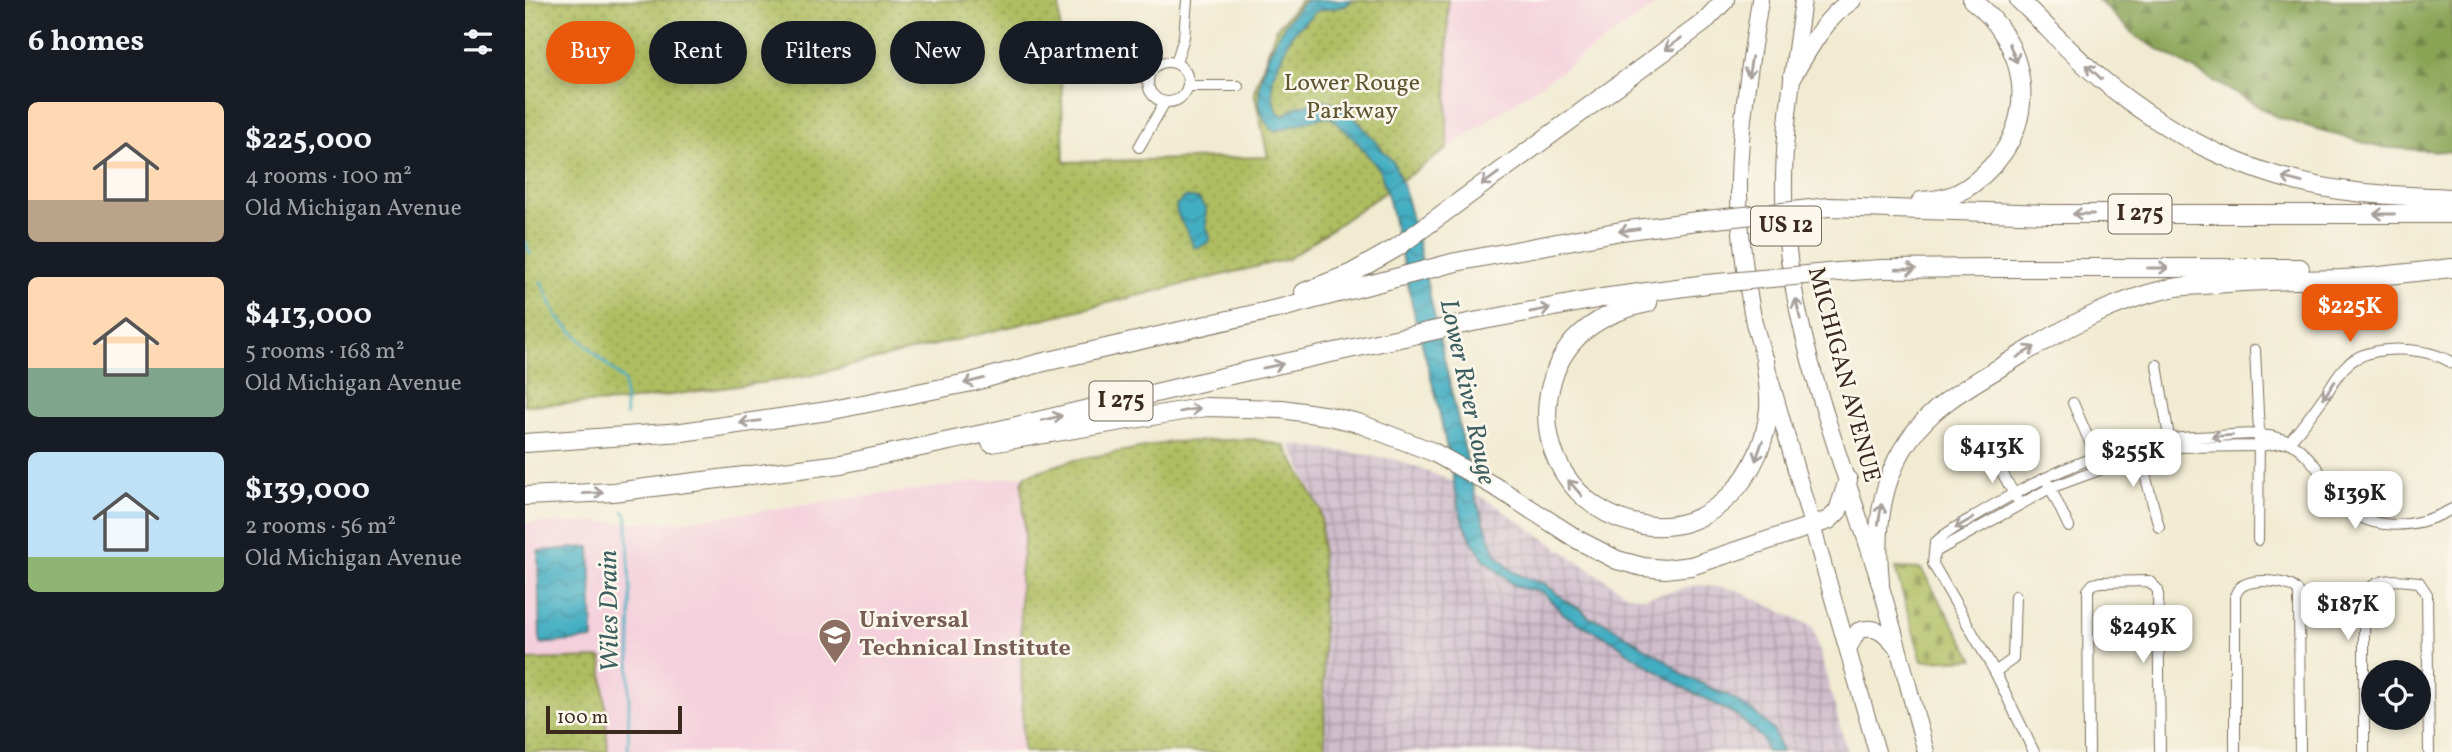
<!DOCTYPE html>
<meta charset="utf-8">
<style>
body{margin:0;font-family:Vollkorn,serif;background:#242831;color:#f1f3f6;height:100vh;display:flex;flex-direction:column;font-size:26px;white-space:nowrap}
*{box-sizing:border-box;margin:0}
p{font-size:23px;color:#9ea1a6}
.icon{flex:none;width:38px;height:38px;fill:none;stroke:currentColor;stroke-width:2;stroke-linecap:round;stroke-linejoin:round}
.map{position:relative;flex:1;overflow:hidden}
.drawer{display:flex;flex-direction:column;background:#171b24;width:525px}
.drawer>*{flex:none}
.top-card{position:absolute;left:21px;top:21px;width:665px;height:63px;display:flex;gap:14px}
.buttons{position:absolute;left:1836px;top:660px;display:grid;gap:14px}
.buttons a{display:grid;place-items:center;width:70px;height:70px;border-radius:50%;background:#171b24;box-shadow:0 4px 10px #0003;font-size:35px}
.scale{position:absolute;left:21px;bottom:18px;width:136px;box-sizing:border-box;padding-left:7px;border:4px solid #3b2a1e;border-top:0;font-size:19px;line-height:24px;white-space:nowrap;color:#3b2a1e;-webkit-text-stroke:5px #fbf7ec;paint-order:stroke}
.price{position:absolute;translate:-50% -60px;padding:0 16px;border-radius:14px;background:#fff;color:#222;font-size:23px;line-height:46px;filter:drop-shadow(0 2px 4px #0008)}
.price::after{content:'';position:absolute;left:50%;top:42px;width:21px;height:16px;margin-left:-10px;background:inherit;clip-path:polygon(0 0,100% 0,50% 100%)}
.price.current{background:#ea580c;color:#fff}
ul{padding:0;list-style:none}
li{display:flex;align-items:center;gap:21px;height:175px;padding:0 28px}
li span{display:grid;place-items:center;flex:none;width:196px;height:140px;border-radius:10px;color:#555}
li>.icon{margin-inline-start:auto}
span .icon{width:84px;height:84px;fill:#fffc;stroke-width:1}
li b{font-size:30px}
h2{display:flex;justify-content:space-between;align-items:center;height:84px;padding:0 28px;font-size:30px}
.pill{padding:0 24px;border-radius:32px;background:#171b24;box-shadow:0 4px 10px #0003;font-size:24px;line-height:63px}
.pill.current{background:#ea580c;color:#fff}
main{display:flex;flex:1;min-height:0}
.map>svg:first-child{display:block}
</style>
<main>
<section class="drawer">
<h2>6 homes<svg class="icon" aria-label="filters" viewBox="0 0 24 24"><path d="M4 7h16M4 17h16"/><circle cx="9" cy="7" r="2"/><circle cx="15" cy="17" r="2"/></svg></h2>
<ul>
<li><span style="background:linear-gradient(#ffd9b3 70%,#b9a48a 0)"><svg class="icon" aria-label="home" viewBox="0 0 24 24"><path d="M3 11l9-7 9 7M6 9v11h12V9"/></svg></span><div><b>$225,000</b><p>4 rooms · 100 m²</p><p>Old Michigan Avenue</p></div></li>
<li><span style="background:linear-gradient(#ffd9b3 65%,#7fa58c 0)"><svg class="icon" aria-label="home" viewBox="0 0 24 24"><path d="M3 11l9-7 9 7M6 9v11h12V9"/></svg></span><div><b>$413,000</b><p>5 rooms · 168 m²</p><p>Old Michigan Avenue</p></div></li>
<li><span style="background:linear-gradient(#bfe0f5 75%,#8fb573 0)"><svg class="icon" aria-label="home" viewBox="0 0 24 24"><path d="M3 11l9-7 9 7M6 9v11h12V9"/></svg></span><div><b>$139,000</b><p>2 rooms · 56 m²</p><p>Old Michigan Avenue</p></div></li>
</ul>
</section>
<div class="map">
<svg width="1927" height="752" viewBox="0 0 1927 752">
<defs>
<pattern id="industrial-grid" width="8" height="8" patternUnits="userSpaceOnUse" patternTransform="scale(1.75)"><rect width="8" height="8" fill="#d0bdcc"/><path d="M0 4h8M4 0v8" fill="none" stroke="#aa9aa5"/></pattern>
<pattern id="green-dots" width="8" height="8" patternUnits="userSpaceOnUse" patternTransform="scale(1.75)"><rect width="8" height="8" fill="#aebd60"/><path d="M2 2h.1M6 6h.1" fill="none" stroke="#8f9a4f" stroke-width="1.8" stroke-linecap="round"/></pattern>
<pattern id="forest-firs" width="22" height="20" patternUnits="userSpaceOnUse" patternTransform="scale(1.75)"><rect width="22" height="20" fill="#8aa456"/><path d="M5 1l3.5 6h-7zM16 11l3.5 6h-7z" fill="#728647"/></pattern>
<pattern id="cemetery-stones" width="16" height="16" patternUnits="userSpaceOnUse" patternTransform="scale(1.75)"><rect width="16" height="16" fill="#aebd60"/><path d="M2 7V4a2 2 0 0 1 4 0v3zM10 15v-3a2 2 0 0 1 4 0v3z" fill="#8f9a4f"/></pattern>
<pattern id="water-waves" width="16" height="10" patternUnits="userSpaceOnUse" patternTransform="scale(1.75)"><rect width="16" height="10" fill="#43aec2"/><path d="M0 5q4-4 8 0t8 0" fill="none" stroke="#398e9d"/></pattern>
</defs>
<rect width="100%" height="100%" fill="#fbf7ec"/>
<filter id="ink" filterUnits="userSpaceOnUse"><feTurbulence type="fractalNoise" baseFrequency=".0143" numOctaves="2"/><feDisplacementMap in="SourceGraphic" scale="14" xChannelSelector="R" yChannelSelector="G"/><feConvolveMatrix kernelMatrix="1 2 1 2 8 2 1 2 1" color-interpolation-filters="sRGB"/></filter>
<filter id="wash" filterUnits="userSpaceOnUse"><feTurbulence type="fractalNoise" baseFrequency=".00686" numOctaves="4" result="noise"/><feDisplacementMap in="SourceGraphic" scale="28" xChannelSelector="R" yChannelSelector="G"/><feGaussianBlur stdDeviation="1.57" result="paint"/><feColorMatrix in="noise" values="0 0 0 0 0 0 0 0 0 0 0 0 0 0 0 0 0 1.4 0 .05"/><feComposite in="paint" operator="in"/></filter>
<g filter="url(#wash)">
<rect width="100%" height="100%" fill="#f1ebd2"/>
<g fill="#f4cfdc">
<polygon points="923,0 1139,0 922,149"/>
<polygon points="501,475 501,752 0,752 0,523 152,522"/>
</g>
<polygon fill="url(#industrial-grid)" points="765,444 869,459 922,479 967,503 1103,595 1121,597 1173,585 1210,589 1288,627 1322,752 800,752 796,510"/>
<g fill="url(#green-dots)" stroke="#74743f" stroke-width="2">
<polygon points="0,0 534,0 539,162 743,157 729,91 751,29 776,0 923,0 922,149 763,259 279,377 94,402 0,405"/>
<polygon points="728,439 760,446 796,510 800,752 498,752 495,575 500,536 497,483 501,475 545,461 646,442"/>
<polygon points="74,658 77,659 83,752 0,752 0,660"/>
</g>
<polygon fill="url(#forest-firs)" stroke="#62673a" stroke-width="2" points="1573,0 1927,0 1927,152 1853,147 1752,117 1612,37"/>
<polygon fill="url(#cemetery-stones)" stroke="#74743f" stroke-width="2" points="1370,568 1396,569 1449,659 1397,661"/>
<g fill="url(#water-waves)" stroke="#3f6c70" stroke-width="2">
<path d="M782,0h46l-8,6 -29,5 -25,24 -18,41 -1,16 4,18 7,6 14,-9 27,-7 7,2 25,17 38,44 10,26 13,50 59,261 20,54 16,17 14,7 19,6 23,19 13,6 9,9 14,4 61,38 18,15 46,21 26,17 18,17 9,22h-15l-5,-14 -26,-23 -50,-26 -56,-35 -18,-14 -34,-17 -14,-9 -22,-22 -26,-5 -32,-28 -12,-18 -11,-24 -25,-121 -20,-75 -27,-121 -9,-29 -22,-28 -26,-25 -9,-1 -48,14c-39,-28 3,-109 32,-131z"/>
<path d="M660,197l13,2 8,10v17l4,10v5l-10,6h-7c-3,-17 -17,-26 -17,-42z"/>
<polygon points="65,547 68,639 15,644 13,551"/>
</g>
<g fill="none" stroke-linecap="round" stroke-linejoin="round">
<g stroke="#43aec2" stroke-width="2.5">
<polyline points="0,242 5,253"/>
<polyline points="16,281 32,317 99,381 101,416"/>
<polyline points="99,511 102,517 106,604 103,752"/>
</g>
</g>
</g>
<g filter="url(#ink)">
<g fill="none" stroke-linecap="round" stroke-linejoin="round">
<defs>
<g id="minor">
<polyline points="559,54 623,80"/>
<circle cx="643" cy="82" r="20"/>
<polyline points="651,63 659,37 662,0"/>
<polyline points="663,86 713,86"/>
<polyline points="614,147 640,102"/>
<polyline points="1730,350 1734,434 1733,540"/>
<polyline points="1632,365 1645,443"/>
<polyline points="1548,403 1573,461"/>
<polyline points="1466,452 1491,498"/>
<polyline points="1614,452 1634,527"/>
<polyline points="1523,483 1544,527"/>
<path d="M1409,556l3,-5 113,-63 90,-33 31,-8 88,-1 30,-4c13,-15 25,-31 37,-48 6,-9 13,-23 22,-30 24,-20 79,-18 104,-1"/>
<polyline points="1470,672 1488,659 1490,596"/>
<path d="M1509,752l-39,-80 -62,-108 2,-21c10,-10 23,-17 35,-24 47,-29 116,-64 170,-75 26,-6 52,-7 79,-8 23,-2 46,-4 68,5 22,10 36,37 50,55 27,39 79,33 115,13"/>
<polyline points="1564,752 1563,590 1568,584 1575,582 1624,581 1633,590 1635,752"/>
<path d="M1710,752v-156c2,-6 5,-10 11,-12 13,-5 46,-4 53,9l1,159"/>
<path d="M1839,752v-154c8,-23 34,-18 55,-16l8,12 2,158"/>
</g>
<g id="primary">
<path d="M1235,0c-9,60 -20,120 -21,180 -1,49 6,96 15,143l123,429"/>
<path d="M1278,0c-10,73 -23,147 -18,221 8,113 53,230 87,337 21,64 36,130 54,194"/>
<path d="M1323,649l10,-18c18,-7 27,3 38,16"/>
</g>
<g id="motorway">
<path d="M1494,0c27,25 52,54 81,78 72,61 161,104 256,114 32,4 64,4 96,6"/>
<path d="M1268,75c16,-27 32,-57 59,-75"/>
<path d="M1396,201c9,-1 18,-1 26,-4 16,-4 29,-15 40,-26 54,-50 41,-129 -15,-171"/>
<polyline points="1304,207 1524,214 1927,214"/>
<polyline points="1313,272 1356,269 1471,268 1775,268"/>
<polyline points="779,292 827,273 871,248 1178,23 1200,0"/>
<path d="M1123,303c-44,9 -81,30 -95,75 -22,67 20,136 90,147 71,11 121,-53 126,-117 1,-16 -2,-32 -4,-48"/>
<polyline points="0,443 157,432 303,411 447,382 515,363 760,307 931,262 1096,231 1172,221"/>
<polyline points="466,443 681,407 757,409 804,416 833,423 908,452 976,490 1055,541 1092,560 1118,567 1140,569 1166,566 1304,520 1313,511 1323,480"/>
<polyline points="0,496 88,492 316,464 462,433 723,371 948,322 1077,298 1182,284"/>
<path d="M1355,582c-7,-71 6,-135 66,-180 24,-18 51,-32 76,-48 47,-28 92,-53 145,-65 11,-3 24,-3 36,-4 46,-5 92,-5 138,-6 37,-2 74,-7 111,-11"/>
</g>
</defs>
<use href="#minor" stroke="#7b6e5d" stroke-width="12"/>
<use href="#primary" stroke="#7b6e5d" stroke-width="18"/>
<use href="#motorway" stroke="#7b6e5d" stroke-width="20"/>
<use href="#minor" stroke="#fff" stroke-width="10"/>
<use href="#primary" stroke="#fff" stroke-width="16"/>
<use href="#motorway" stroke="#fff" stroke-width="18"/>
<defs>
<g id="motorway-bridge">
<polyline points="1172,221 1304,207"/>
<polyline points="1182,284 1313,272"/>
</g>
</defs>
<use href="#motorway-bridge" stroke="#7b6e5d" stroke-width="20" stroke-linecap="butt"/>
<use href="#motorway-bridge" stroke="#fff" stroke-width="18"/>
</g>
<defs><path id="oneway-shaft" d="M-6 0H5M1.5-3L5.5 0L1.5 3" fill="none" stroke-width="1.6" stroke-linecap="round" stroke-linejoin="round" transform="scale(1.75)"/></defs>
<g stroke="#a79f9a">
<use href="#oneway-shaft" transform="translate(1148 44) rotate(144)"/>
<use href="#oneway-shaft" transform="translate(1488 53) rotate(68)"/>
<use href="#oneway-shaft" transform="translate(1225 67) rotate(99)"/>
<use href="#oneway-shaft" transform="translate(1569 72) rotate(-137)"/>
<use href="#oneway-shaft" transform="translate(965 179) rotate(144)"/>
<use href="#oneway-shaft" transform="translate(1767 180) rotate(-165)"/>
<use href="#oneway-shaft" transform="translate(1558 214) rotate(-180)"/>
<use href="#oneway-shaft" transform="translate(1859 214) rotate(-180)"/>
<use href="#oneway-shaft" transform="translate(1104 230) rotate(172)"/>
<use href="#oneway-shaft" transform="translate(1633 268)"/>
<use href="#oneway-shaft" transform="translate(1381 269) rotate(-1)"/>
<use href="#oneway-shaft" transform="translate(1273 309) rotate(-103)"/>
<use href="#oneway-shaft" transform="translate(1015 310) rotate(-11)"/>
<use href="#oneway-shaft" transform="translate(1501 352) rotate(-31)"/>
<use href="#oneway-shaft" transform="translate(748 366) rotate(-12)"/>
<use href="#oneway-shaft" transform="translate(449 381) rotate(166)"/>
<use href="#oneway-shaft" transform="translate(1804 390) rotate(125)"/>
<use href="#oneway-shaft" transform="translate(665 410) rotate(-10)"/>
<use href="#oneway-shaft" transform="translate(527 418) rotate(-13)"/>
<use href="#oneway-shaft" transform="translate(225 422) rotate(172)"/>
<use href="#oneway-shaft" transform="translate(1697 436) rotate(177)"/>
<use href="#oneway-shaft" transform="translate(1234 451) rotate(109)"/>
<use href="#oneway-shaft" transform="translate(1050 488) rotate(-131)"/>
<use href="#oneway-shaft" transform="translate(68 493) rotate(-3)"/>
<use href="#oneway-shaft" transform="translate(1355 514) rotate(-81)"/>
<use href="#oneway-shaft" transform="translate(1439 523) rotate(149)"/>
</g>
</g>
<defs>
<symbol id="university-pin" viewBox="-11 -11 22 30"><path d="M0 17L-7.5 6A9.5 9.5 0 1 1 7.5 6Z" fill="#8d6e63" stroke="#fbf7ec"/><path d="M0-5L7-2L0 1L-7-2ZM-4 1L0 2.5L4 1V4Q0 6-4 4Z" fill="#fff"/></symbol>
</defs>
<g fill-rule="evenodd">
<use href="#university-pin" x="291" y="616" width="38" height="52"/>
</g>
<g text-anchor="middle" dominant-baseline="central" stroke-width="5" stroke-linejoin="round" paint-order="stroke">
<g fill="#fbf7ec" stroke="#75685c" stroke-width="2">
<rect x="1583.5" y="194.5" width="63" height="39" rx="5"/>
<rect x="1226" y="206.5" width="70" height="39" rx="5"/>
<rect x="564.5" y="381.5" width="63" height="39" rx="5"/>
</g>
<g font-size="23" font-weight="bold" fill="#3b2a1e">
<text x="1615" y="214">I 275</text>
<text x="1261" y="226">US 12</text>
<text x="596" y="401">I 275</text>
</g>
<g font-size="24" fill="#5e5632" stroke="#fbf7ec">
<text x="827" y="84">Lower Rouge<tspan x="827" dy="28">Parkway</tspan></text>
</g>
<g font-size="24" fill="#3b2a1e" stroke="#fbf7ec">
<text transform="translate(1318 375) rotate(75)">MICHIGAN AVENUE</text>
</g>
<g font-size="24" font-weight="bold" fill="#785e54" stroke="#fbf7ec" text-anchor="start">
<text x="334" y="621">Universal<tspan x="334" dy="28">Technical Institute</tspan></text>
</g>
<g font-size="26" font-style="italic" fill="#3e5f60" stroke="#fbf7ec">
<text transform="translate(942 392) rotate(78)">Lower River Rouge</text>
<text transform="translate(85 611) rotate(-91)">Wiles Drain</text>
</g>
</g>
</svg>
<div class="buttons">
<a><svg class="icon" aria-label="locate" viewBox="0 0 24 24"><circle cx="12" cy="12" r="6"/><path d="M12 2v4M12 18v4M2 12h4M18 12h4"/></svg></a>
</div>
<div class="scale">100 m</div>
<b class="price current" style="left:1825px;top:344px">$225K</b>
<b class="price" style="left:1467px;top:485px">$413K</b>
<b class="price" style="left:1608px;top:489px">$255K</b>
<b class="price" style="left:1830px;top:531px">$139K</b>
<b class="price" style="left:1823px;top:642px">$187K</b>
<b class="price" style="left:1618px;top:665px">$249K</b>
<div class="top-card">
<a class="pill current">Buy</a>
<a class="pill">Rent</a>
<a class="pill">Filters</a>
<a class="pill">New</a>
<a class="pill">Apartment</a>
</div>
</div>
</main>
